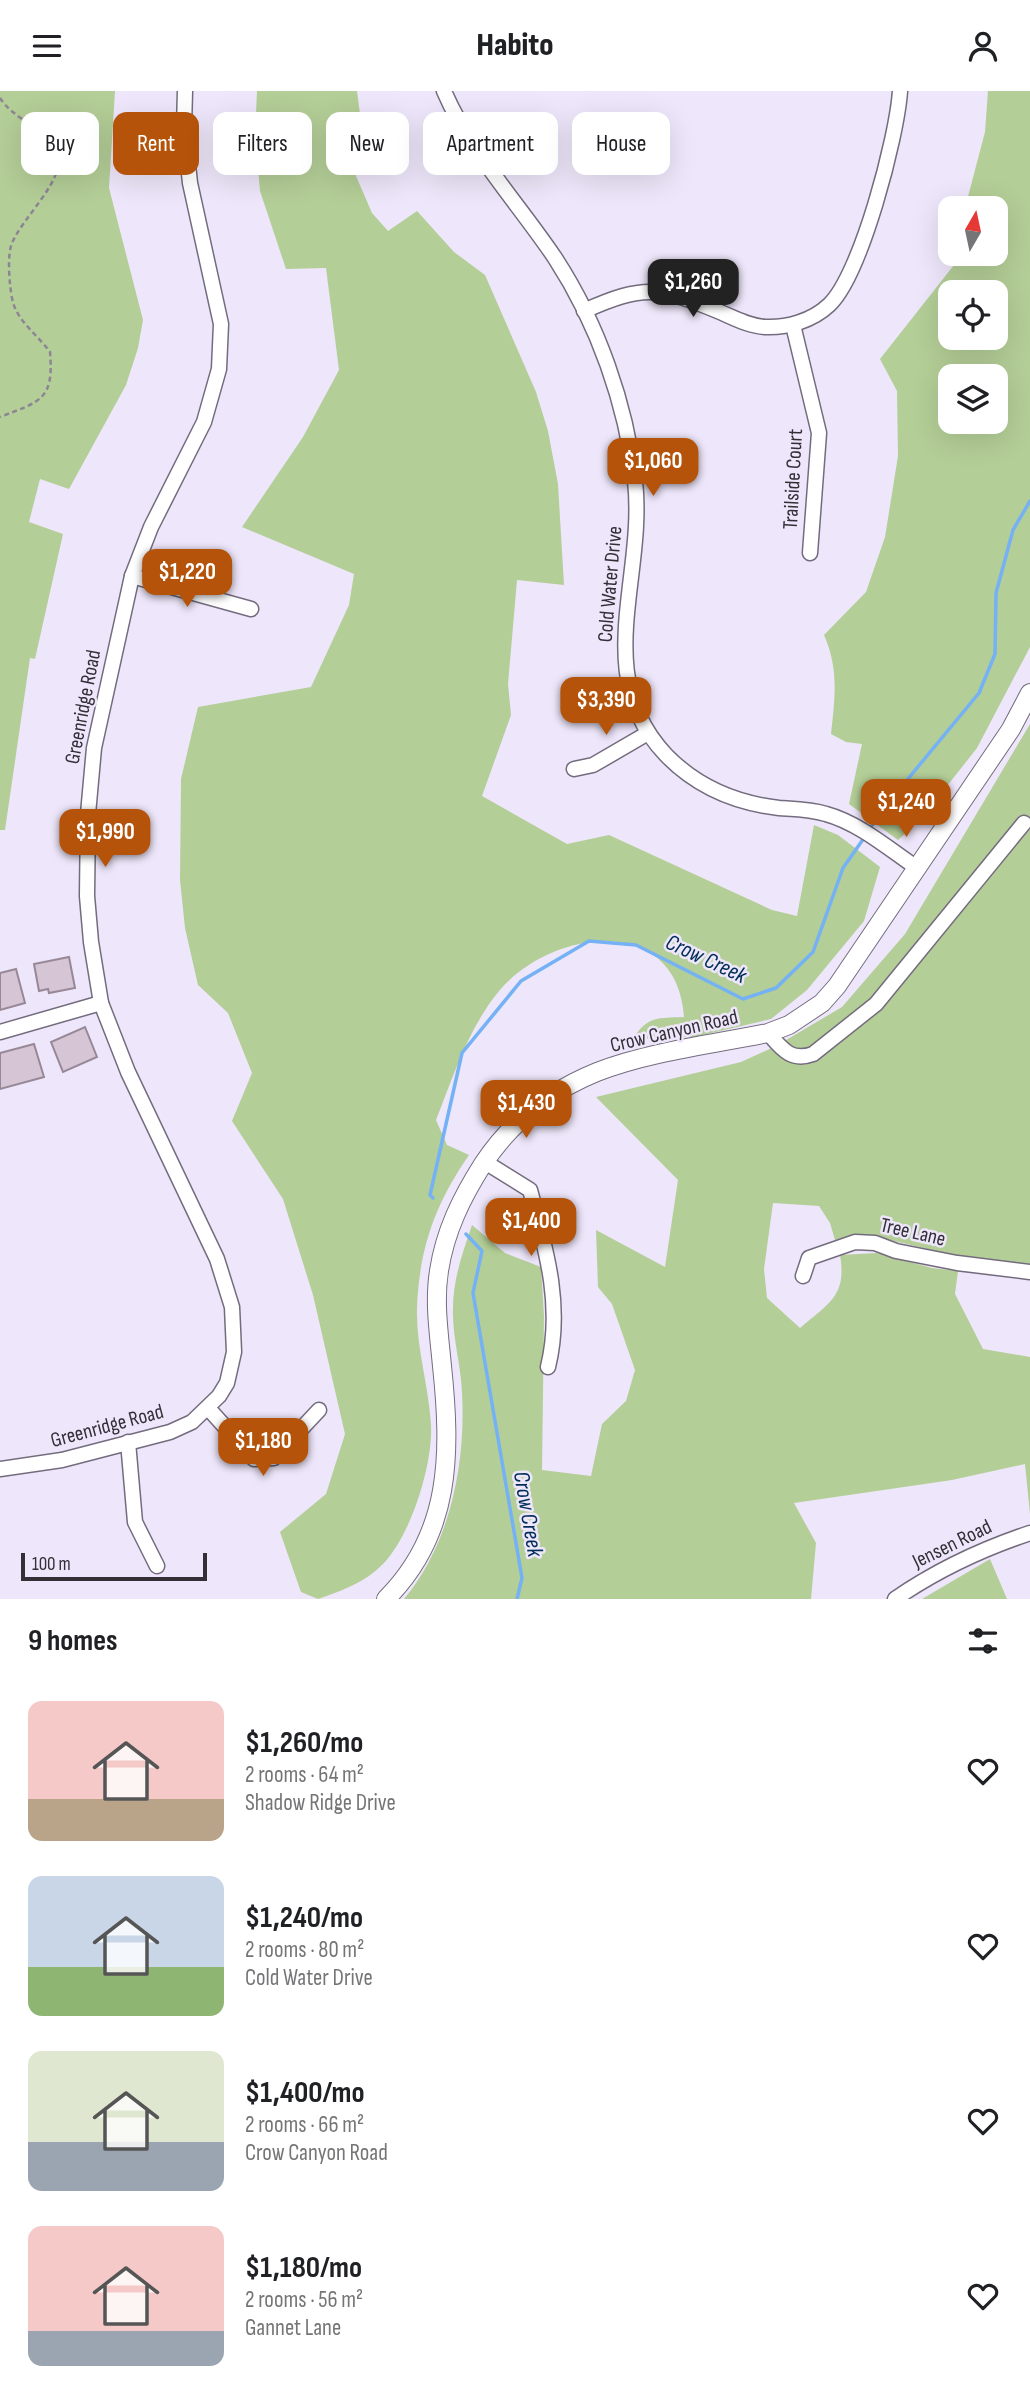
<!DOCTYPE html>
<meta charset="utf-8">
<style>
body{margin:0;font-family:"Sofia Sans Condensed",sans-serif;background:#f2f2f2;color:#202124;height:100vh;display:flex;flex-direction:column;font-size:26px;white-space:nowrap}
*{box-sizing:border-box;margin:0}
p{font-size:23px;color:#757577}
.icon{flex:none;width:38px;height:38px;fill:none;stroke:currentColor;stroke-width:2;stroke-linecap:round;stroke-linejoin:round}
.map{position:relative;height:1508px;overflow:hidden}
.details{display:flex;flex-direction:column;background:#fff;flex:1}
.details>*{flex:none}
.banner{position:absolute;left:21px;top:21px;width:989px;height:63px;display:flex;gap:14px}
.needle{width:46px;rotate:9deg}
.buttons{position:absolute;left:938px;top:105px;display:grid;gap:14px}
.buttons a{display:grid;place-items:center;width:70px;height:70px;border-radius:14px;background:#fff;box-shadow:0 7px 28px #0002;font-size:35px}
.scale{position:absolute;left:21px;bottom:18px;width:186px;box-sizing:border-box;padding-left:7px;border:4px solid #322f37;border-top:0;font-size:19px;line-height:24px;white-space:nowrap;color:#322f37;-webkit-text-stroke:5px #eee6fa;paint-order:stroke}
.price{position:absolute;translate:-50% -60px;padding:0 16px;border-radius:14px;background:#b45309;color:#fff;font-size:23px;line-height:46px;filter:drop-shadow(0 2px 4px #0008)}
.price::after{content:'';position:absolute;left:50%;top:42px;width:21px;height:16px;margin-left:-10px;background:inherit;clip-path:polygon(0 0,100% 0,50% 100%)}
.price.selected{background:#222;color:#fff}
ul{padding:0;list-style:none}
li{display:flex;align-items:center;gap:21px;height:175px;padding:0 28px}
li span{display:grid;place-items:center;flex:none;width:196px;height:140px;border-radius:14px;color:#555}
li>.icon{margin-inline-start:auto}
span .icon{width:84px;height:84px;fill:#fffc;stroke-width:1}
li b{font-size:30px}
h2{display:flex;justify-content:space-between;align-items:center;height:84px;padding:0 28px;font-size:30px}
.chip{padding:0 24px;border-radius:14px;background:#fff;box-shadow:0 7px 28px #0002;font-size:24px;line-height:63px}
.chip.selected{background:#b45309;color:#fff}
header{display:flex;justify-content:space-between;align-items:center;height:91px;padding:0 28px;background:#fff;font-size:32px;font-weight:800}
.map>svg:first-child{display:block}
</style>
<header><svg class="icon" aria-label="menu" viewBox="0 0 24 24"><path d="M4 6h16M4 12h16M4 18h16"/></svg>Habito<svg class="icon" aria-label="person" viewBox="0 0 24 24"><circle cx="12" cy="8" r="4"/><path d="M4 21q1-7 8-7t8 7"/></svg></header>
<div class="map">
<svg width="1030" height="1508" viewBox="0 0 1030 1508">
<rect width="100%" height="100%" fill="#eee6fa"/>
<g fill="#b4ce97" fill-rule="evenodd">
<polygon points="0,0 115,0 109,97 143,229 138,257 126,294 69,398 40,388 29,431 63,443 35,568 30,567 5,739 0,739"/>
<path d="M257,0h100l3,23 -7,55 19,44 16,18 29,-20 37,41 31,23 51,117 12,39 10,53 6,101 -47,-5 -9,104 3,31 -29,81 85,48 42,-9 163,75 25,6 17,-91 24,10 42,32 -16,54 -57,69 -36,29 -77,18 -61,2c14,-23 25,-21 51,-22 -7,-105 -133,-88 -185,-26 -30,36 -46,86 -63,129l11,25 22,10c-34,49 -50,94 -52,154 -1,38 12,78 14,116 2,40 -20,110 -48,139 -17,18 -42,27 -65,35l-17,-7 -21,-60 46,-38 19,-60 -32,-139 -30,-96 -51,-78 20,-48 -24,-60 -30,-28 -13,-57 -5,-48 1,-101 17,-72 113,-20 38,-82 5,-31 -112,-47 61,-90 36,-67 -13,-102 -40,1 -26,-78 -5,-55z"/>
<path d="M988,0h42v556l-53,101 -56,71 -23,21 -49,-36 13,-60 -16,-2 -15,-8c4,-36 8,-65 -7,-99l42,-43 19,-55 13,-81 -1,-65 -17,-32 74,-94 -12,-6 8,-17v12h46v-46h-31l20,-76zM950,201h46v46h-46zM950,285h46v46h-46z"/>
<path d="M1030,633v543h-25l-141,-33 -29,6 -5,-17 -11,-17 -46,-3 -9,66 3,29 33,30c29,-25 47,-32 40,-73l37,-2 55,15 26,3 -3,23 28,55 47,8v157l-5,-50 -73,16 -158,23 22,40 -5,56h-407c46,-55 62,-135 58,-206 -1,-29 -10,-56 -9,-85 0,-29 10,-56 19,-83l33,28 36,14 3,49 -2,154 49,6 11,-52 24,-23 9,-31 -23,-66 -14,-17 -2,-57 69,37 13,-87 -82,-83 145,-35 35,-16 66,-39 63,-73z"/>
<polygon points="990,1468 1007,1508 922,1508"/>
</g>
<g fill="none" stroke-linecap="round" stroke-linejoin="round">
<g stroke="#74b1f5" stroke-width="3.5">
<polyline points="868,740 888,712 979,602 995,563 996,502 1013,439 1030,410"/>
<polyline points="433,1107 430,1104 462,962 521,890 589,850 636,854 743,908 776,897 813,861 843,777 864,747"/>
<polyline points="466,1143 482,1160 473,1202 522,1487 517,1508"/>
</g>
</g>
<g fill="#d6c5d5" stroke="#978897" stroke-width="2">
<polygon points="69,866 75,897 49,902 48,898 39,900 34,873"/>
<polygon points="16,878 25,912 0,919 0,882"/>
<polygon points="85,936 97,966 63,981 51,951"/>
<polygon points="34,953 44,986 0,998 0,962"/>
</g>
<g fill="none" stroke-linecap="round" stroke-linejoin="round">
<defs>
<g id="minor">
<path d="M444,0c26,61 74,112 111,167 43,66 71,146 80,223 11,96 -45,194 31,274 31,32 69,48 113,53 16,1 32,1 47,6 33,9 63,35 91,54"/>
<path d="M584,220c60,-27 76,-24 136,1 14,6 29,14 45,15 22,1 47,-6 64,-22 32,-30 68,-168 71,-214"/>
<polyline points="793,234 819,342 810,462"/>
<polyline points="132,485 251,518"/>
<polyline points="574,678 593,674 648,642"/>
<polyline points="0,941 101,912"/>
<path d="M768,942c14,16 23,29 45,21l63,-50 148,-181"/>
<path d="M485,1071l45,28c16,59 33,116 18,177"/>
<polyline points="803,1185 809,1167 855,1151 875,1152 896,1160 957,1172 1030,1181"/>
<polyline points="208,1317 254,1368 274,1367 319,1319"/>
<polyline points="128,1351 135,1431 157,1475"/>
<polyline points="0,1378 62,1369 170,1341 192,1331 219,1305 227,1292 234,1261 232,1216 217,1168 128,981 101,912 91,851 87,805 88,723 94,657 132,485 151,436 204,331 219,278 221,233 190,92 184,36 185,0"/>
<path d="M895,1508c42,-29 87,-50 135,-66"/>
</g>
<path id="major" d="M386,1508c66,-66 65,-147 56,-233 -3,-32 -8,-64 -3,-95 6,-40 23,-74 44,-107 28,-42 67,-73 114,-92 51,-20 116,-28 171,-39l21,-8 33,-22 15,-17 174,-257 19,-36"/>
</defs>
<use href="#minor" stroke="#746c7e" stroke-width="17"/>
<use href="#major" stroke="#746c7e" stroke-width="20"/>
<path stroke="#8c8694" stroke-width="2.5" stroke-dasharray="5 3.5" stroke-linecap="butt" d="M0,7c14,22 44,29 56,50 16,28 -36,70 -45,98 -3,12 -2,26 -1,38 1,8 2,19 6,26 7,15 24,28 34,42 4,48 -9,49 -50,65"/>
<use href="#minor" stroke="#fff" stroke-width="14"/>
<use href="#major" stroke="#fff" stroke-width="18"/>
</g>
<g text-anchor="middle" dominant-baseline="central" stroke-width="5" stroke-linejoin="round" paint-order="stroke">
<g font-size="21" fill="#322f37" stroke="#eee6fa">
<text transform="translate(793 388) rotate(-87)">Trailside Court</text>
<text transform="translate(610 493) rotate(-85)">Cold Water Drive</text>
<text transform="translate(83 616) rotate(-79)">Greenridge Road</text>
<text transform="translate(674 940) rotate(-13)">Crow Canyon Road</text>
<text transform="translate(913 1141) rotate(13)">Tree Lane</text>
<text transform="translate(107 1335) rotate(-15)">Greenridge Road</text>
<text transform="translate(952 1453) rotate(-26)">Jensen Road</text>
</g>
<g font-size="23" font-style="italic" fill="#012e58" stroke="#eee6fa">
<text transform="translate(706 868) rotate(25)">Crow Creek</text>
<text transform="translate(528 1423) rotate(80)">Crow Creek</text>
</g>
</g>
</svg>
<div class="buttons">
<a><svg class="needle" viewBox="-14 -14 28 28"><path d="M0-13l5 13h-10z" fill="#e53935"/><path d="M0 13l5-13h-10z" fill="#757577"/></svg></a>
<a><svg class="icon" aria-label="locate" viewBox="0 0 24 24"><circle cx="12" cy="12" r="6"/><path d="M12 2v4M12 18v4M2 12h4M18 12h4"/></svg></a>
<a><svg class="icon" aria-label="layers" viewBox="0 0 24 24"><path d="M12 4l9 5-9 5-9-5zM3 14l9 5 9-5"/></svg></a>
</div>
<div class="scale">100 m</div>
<b class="price selected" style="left:693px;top:228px">$1,260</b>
<b class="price" style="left:653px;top:407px">$1,060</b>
<b class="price" style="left:187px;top:518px">$1,220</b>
<b class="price" style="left:606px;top:646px">$3,390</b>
<b class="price" style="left:906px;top:748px">$1,240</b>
<b class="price" style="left:105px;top:778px">$1,990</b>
<b class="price" style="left:526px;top:1049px">$1,430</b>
<b class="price" style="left:531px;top:1167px">$1,400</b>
<b class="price" style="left:263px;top:1387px">$1,180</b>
<div class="banner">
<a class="chip">Buy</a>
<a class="chip selected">Rent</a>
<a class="chip">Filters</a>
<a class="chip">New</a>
<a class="chip">Apartment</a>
<a class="chip">House</a>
</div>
</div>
<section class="details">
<h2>9 homes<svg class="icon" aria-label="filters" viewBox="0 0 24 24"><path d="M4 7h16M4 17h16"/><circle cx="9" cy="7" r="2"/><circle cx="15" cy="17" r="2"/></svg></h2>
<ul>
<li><span style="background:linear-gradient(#f6c9c9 70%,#b9a48a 0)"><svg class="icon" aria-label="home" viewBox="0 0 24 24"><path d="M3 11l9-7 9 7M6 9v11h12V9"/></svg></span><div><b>$1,260/mo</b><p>2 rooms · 64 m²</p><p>Shadow Ridge Drive</p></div><svg class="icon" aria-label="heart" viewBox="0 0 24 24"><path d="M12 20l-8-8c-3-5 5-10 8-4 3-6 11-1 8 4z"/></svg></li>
<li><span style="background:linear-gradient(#c9d6e8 65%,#8fb573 0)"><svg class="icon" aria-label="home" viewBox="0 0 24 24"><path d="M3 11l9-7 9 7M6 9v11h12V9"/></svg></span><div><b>$1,240/mo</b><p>2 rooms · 80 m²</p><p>Cold Water Drive</p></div><svg class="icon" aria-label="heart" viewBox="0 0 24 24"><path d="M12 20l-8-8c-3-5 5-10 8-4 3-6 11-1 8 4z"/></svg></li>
<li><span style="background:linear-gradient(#dfe7d0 65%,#9aa5b1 0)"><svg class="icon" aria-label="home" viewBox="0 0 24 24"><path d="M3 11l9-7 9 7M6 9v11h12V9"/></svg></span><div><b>$1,400/mo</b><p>2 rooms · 66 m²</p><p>Crow Canyon Road</p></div><svg class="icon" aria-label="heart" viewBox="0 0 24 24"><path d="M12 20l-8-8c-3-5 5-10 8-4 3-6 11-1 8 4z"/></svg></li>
<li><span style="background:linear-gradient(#f6c9c9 75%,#9aa5b1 0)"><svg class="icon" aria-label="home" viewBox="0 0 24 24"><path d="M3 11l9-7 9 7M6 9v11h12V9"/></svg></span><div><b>$1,180/mo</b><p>2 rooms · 56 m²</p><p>Gannet Lane</p></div><svg class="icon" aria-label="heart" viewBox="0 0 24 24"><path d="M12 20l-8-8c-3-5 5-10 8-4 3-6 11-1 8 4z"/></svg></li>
</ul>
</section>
